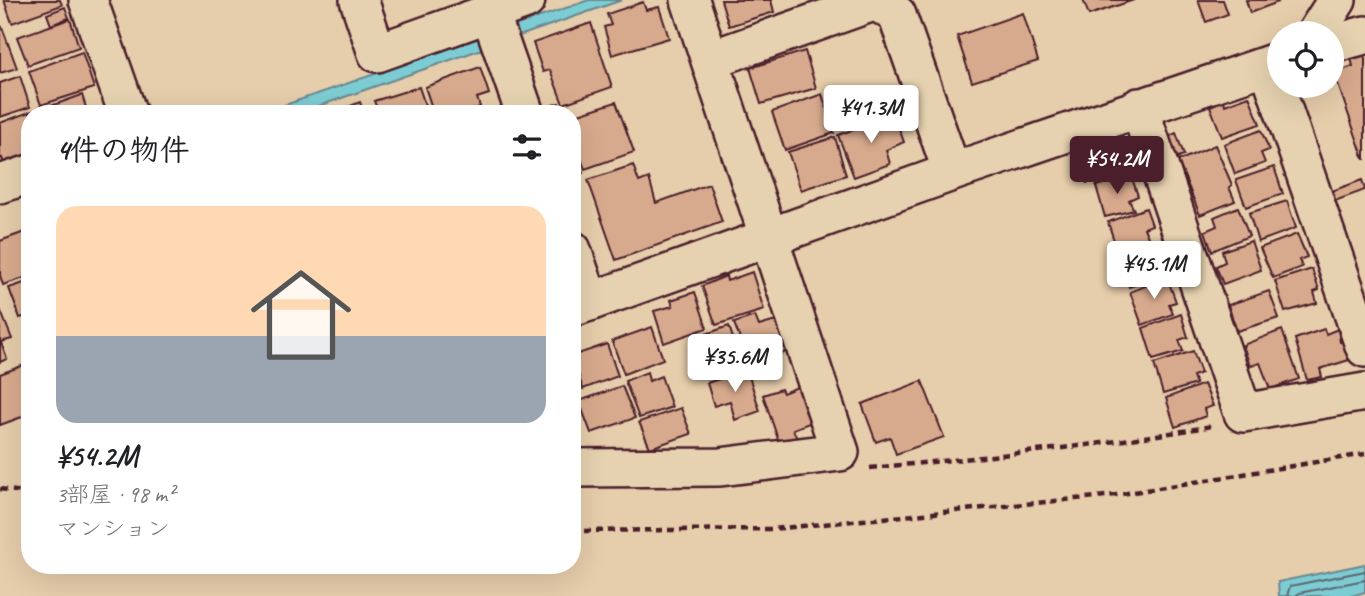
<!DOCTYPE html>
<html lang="ja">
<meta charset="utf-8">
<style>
body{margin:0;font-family:Caveat,"Klee One",sans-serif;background:#f2f2f2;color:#202124;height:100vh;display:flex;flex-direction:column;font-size:26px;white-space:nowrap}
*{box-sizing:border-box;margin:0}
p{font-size:23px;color:#757577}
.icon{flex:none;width:38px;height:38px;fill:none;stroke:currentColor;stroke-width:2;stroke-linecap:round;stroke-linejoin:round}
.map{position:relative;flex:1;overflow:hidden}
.drawer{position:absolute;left:21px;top:105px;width:560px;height:469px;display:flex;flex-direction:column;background:#fff;border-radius:28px;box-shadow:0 7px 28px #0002}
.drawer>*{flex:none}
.tools{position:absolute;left:1267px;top:21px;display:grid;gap:14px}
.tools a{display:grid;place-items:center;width:77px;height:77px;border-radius:50%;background:#fff;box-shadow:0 7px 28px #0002;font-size:35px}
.price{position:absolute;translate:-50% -60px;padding:0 16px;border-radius:7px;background:#fff;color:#222;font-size:23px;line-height:46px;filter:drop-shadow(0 2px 4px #0008)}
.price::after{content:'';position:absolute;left:50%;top:42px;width:21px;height:16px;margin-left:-10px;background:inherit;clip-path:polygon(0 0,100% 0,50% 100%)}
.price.selected{background:#4a1f2b;color:#fff}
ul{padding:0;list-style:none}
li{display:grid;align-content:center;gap:14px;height:371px;padding:0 35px}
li+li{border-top:2px solid #e0e0e0}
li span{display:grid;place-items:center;height:217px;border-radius:21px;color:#555}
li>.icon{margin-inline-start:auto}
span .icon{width:126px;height:126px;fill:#fffc;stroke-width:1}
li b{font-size:30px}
h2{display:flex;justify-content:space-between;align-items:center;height:84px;padding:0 35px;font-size:30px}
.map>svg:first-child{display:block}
</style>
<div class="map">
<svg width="1365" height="596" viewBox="0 0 1365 596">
<rect width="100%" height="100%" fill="#e6cdab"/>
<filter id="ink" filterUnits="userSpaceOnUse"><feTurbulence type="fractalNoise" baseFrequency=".0143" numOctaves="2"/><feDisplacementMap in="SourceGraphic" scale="14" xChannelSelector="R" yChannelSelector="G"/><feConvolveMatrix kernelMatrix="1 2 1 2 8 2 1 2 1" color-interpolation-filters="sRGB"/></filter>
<g filter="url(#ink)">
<g fill="#7ccdd3" stroke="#688790" stroke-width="2">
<polygon points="589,0 622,0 296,114 259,114"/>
<polygon points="1365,564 1365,592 1351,596 1279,596 1278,582"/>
</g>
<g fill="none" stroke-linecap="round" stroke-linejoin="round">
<g stroke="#5e656e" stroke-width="2">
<polyline points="1287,596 1290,586 1365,571"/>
<polyline points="1296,596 1299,593 1365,580"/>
</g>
</g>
<g fill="#d8aa8d" stroke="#4a1f2b" stroke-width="2">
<polygon points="4,0 60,0 62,5 12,23"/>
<polygon points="721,0 771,0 774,12 729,26"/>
<polygon points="1083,0 1134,0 1089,15"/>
<polygon points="1198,0 1223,0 1228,14 1206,22"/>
<polygon points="1246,0 1277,0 1278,2 1250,13"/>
<polygon points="643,2 646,10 659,7 669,38 612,55 604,27 611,25 607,14"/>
<polygon points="65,7 69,18 51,25 47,14"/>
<polygon points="1023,13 1038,61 972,82 957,36"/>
<polygon points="70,19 79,47 28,65 17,37"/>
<polygon points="591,23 612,87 563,104 550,70 543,72 533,43"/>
<polygon points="2,27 17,68 0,73 0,28"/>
<polygon points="805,51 816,88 761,104 750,68"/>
<polygon points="82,52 94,88 41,105 29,71"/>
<polygon points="1365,54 1365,159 1364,159 1334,73 1353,66 1351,58"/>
<polygon points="480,67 489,94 477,98 480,107 462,114 434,114 425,87"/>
<polygon points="20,76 30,107 0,117 0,83"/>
<polygon points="419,87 428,114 379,114 374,101"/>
<polygon points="822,94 834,133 785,150 772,112"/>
<polygon points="82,95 88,114 43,114 42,109"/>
<polygon points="1249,96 1260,124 1222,137 1210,106 1224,100 1225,105"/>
<polygon points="360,102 364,114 331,114"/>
<polygon points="616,102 634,152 585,169 575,143 572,144 572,116"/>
<polygon points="559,103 563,114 542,114 541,109"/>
<polygon points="32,111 33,114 30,114 30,155 4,164 2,158 0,159 0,123"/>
<polygon points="894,115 904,142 886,150 890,164 854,177 838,135"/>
<polygon points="1261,130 1269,150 1261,153 1265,163 1235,174 1224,144"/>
<polygon points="1176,133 1184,155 1173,159 1165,138"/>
<polygon points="835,137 846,175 801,190 788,152"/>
<polygon points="1119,144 1128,171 1087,183 1079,152"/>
<polygon points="1215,145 1232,185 1229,187 1235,201 1200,215 1178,161"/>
<polygon points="575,150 583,173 572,177 572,151"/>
<polygon points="633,165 639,182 649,178 656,203 709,184 722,222 616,260 588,180"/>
<polygon points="1274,167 1283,194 1246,207 1236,180"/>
<polygon points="1131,175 1138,196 1129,200 1134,210 1105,217 1096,186"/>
<polygon points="1362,180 1365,190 1332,202 1329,192"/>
<polygon points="1287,201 1296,228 1258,242 1249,213"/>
<polygon points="1238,207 1249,236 1212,251 1205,231 1217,226 1214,217"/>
<polygon points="1146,208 1152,225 1144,228 1150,242 1118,253 1108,222"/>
<polygon points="30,230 30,276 3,285 0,275 0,241"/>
<polygon points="1297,234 1307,257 1299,260 1302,267 1273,278 1260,248"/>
<polygon points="1251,241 1261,270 1223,284 1216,266 1225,262 1222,251"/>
<polygon points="1158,249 1165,269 1161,270 1164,275 1129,287 1121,262"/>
<polygon points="1312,269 1319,290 1314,292 1317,303 1285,312 1275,281"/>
<polygon points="752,272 764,310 716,325 702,286 726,276 727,281"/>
<polygon points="1167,277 1176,302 1169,304 1173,314 1142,325 1130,292"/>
<polygon points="30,281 30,315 20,318 9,288"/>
<polygon points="1269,291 1279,318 1237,331 1228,305"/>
<polygon points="695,292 707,328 664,343 654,311 673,306 671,300"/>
<polygon points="0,309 12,339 1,342 7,359 0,362"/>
<polygon points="1181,314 1188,337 1179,340 1183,351 1153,360 1143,328"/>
<polygon points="755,316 759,326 776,321 786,352 750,366 734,323"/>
<polygon points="729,326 742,366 707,378 691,339"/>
<polygon points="652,327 663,359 624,374 612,341"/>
<polygon points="1324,329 1326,334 1338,329 1340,342 1344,341 1349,360 1320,369 1322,377 1307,380 1295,339"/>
<polygon points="1282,330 1299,379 1270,389 1260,363 1250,366 1243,345"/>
<polygon points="607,344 618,376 583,389 572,356"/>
<polygon points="1193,351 1201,373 1193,376 1196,384 1163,394 1154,364"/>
<polygon points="27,364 30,373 30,414 0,425 0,374"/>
<polygon points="747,370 760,411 735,420 730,401 714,406 707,383"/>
<polygon points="647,372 649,381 661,376 672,407 639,418 625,381"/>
<polygon points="922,381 944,437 896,454 890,437 876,442 862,404"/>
<polygon points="1204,384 1213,406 1204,409 1206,416 1175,427 1166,398"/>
<polygon points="622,386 635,418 591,433 579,401"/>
<polygon points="800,386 812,422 793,429 797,439 780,445 763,395 781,389 783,393"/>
<polygon points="681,408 691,434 650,448 639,422"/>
</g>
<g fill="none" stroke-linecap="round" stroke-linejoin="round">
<defs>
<g id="minor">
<polyline points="88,0 128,114"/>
<polyline points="359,0 377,53 526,0"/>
<polyline points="490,13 525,114"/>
<polyline points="1316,33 1337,0"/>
<polyline points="1332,44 1365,35"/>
<polyline points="712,59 876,1 897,15 952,172"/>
<polyline points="1268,65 1365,348"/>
<polyline points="1139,107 1243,413 1365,392"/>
<polyline points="0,184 30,174"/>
<polyline points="572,250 590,302"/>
<polyline points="572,308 952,172 1279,61"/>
<polyline points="572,468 720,467 840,452 690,0"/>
</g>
</defs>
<use href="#minor" stroke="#4a1f2b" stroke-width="42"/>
<g stroke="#4a1f2b" stroke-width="4.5" stroke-dasharray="7 5" stroke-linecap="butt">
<path d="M870,468c115,-11 230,-22 342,-42"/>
<polyline points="0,489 30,493"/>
<polyline points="572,531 772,529 1116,495 1365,454"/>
</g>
<use href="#minor" stroke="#e6d2b0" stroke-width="37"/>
</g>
</g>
</svg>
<div class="tools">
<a><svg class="icon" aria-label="locate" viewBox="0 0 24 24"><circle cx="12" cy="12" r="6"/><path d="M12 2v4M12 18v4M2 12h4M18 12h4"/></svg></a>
</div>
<b class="price" style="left:871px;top:145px">¥41.3M</b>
<b class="price selected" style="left:1117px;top:196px">¥54.2M</b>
<b class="price" style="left:1154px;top:301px">¥45.1M</b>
<b class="price" style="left:735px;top:394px">¥35.6M</b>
<section class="drawer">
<h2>4件の物件<svg class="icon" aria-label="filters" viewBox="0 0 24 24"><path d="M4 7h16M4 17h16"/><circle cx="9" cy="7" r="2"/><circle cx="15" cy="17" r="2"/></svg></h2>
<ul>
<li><span style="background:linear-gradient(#ffd9b3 60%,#9aa5b1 0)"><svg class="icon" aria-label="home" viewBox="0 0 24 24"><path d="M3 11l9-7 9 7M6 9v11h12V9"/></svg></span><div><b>¥54.2M</b><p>3部屋 · 98 m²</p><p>マンション</p></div></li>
</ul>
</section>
</div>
